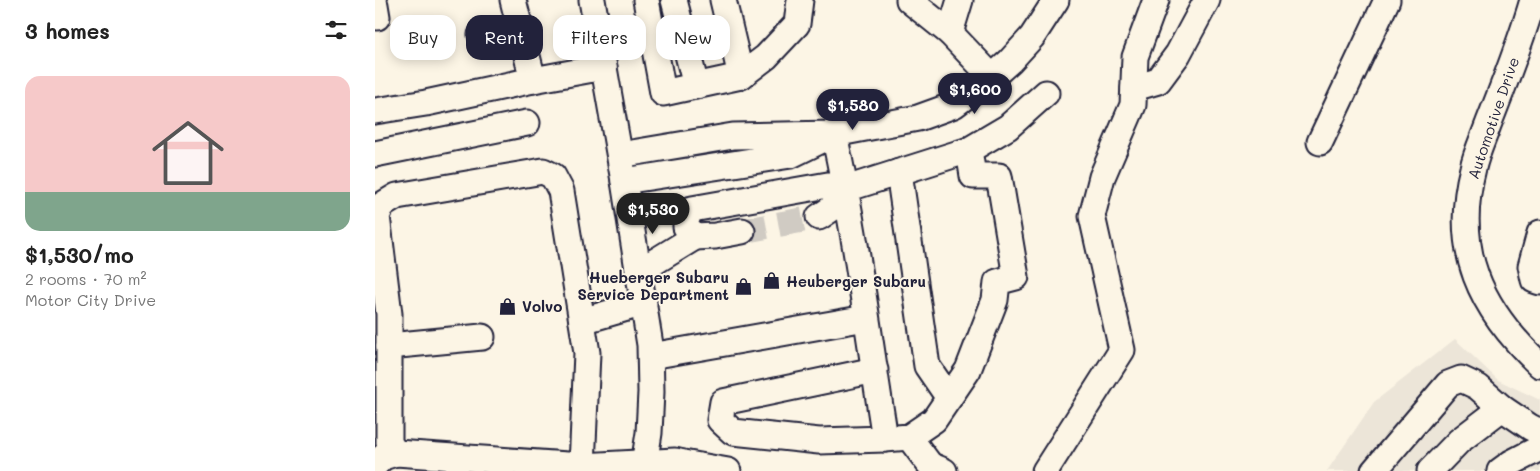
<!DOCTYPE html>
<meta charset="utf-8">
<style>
body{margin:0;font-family:Mali,sans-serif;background:#f2f2f2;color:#222;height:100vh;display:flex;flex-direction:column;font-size:19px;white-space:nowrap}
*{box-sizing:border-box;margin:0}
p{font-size:16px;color:#767676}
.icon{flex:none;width:28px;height:28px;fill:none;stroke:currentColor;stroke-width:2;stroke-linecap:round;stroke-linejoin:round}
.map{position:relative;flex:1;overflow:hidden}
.panel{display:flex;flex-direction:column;background:#fff;width:375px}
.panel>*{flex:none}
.hud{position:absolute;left:15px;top:15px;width:475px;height:45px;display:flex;gap:10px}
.price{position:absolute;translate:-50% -42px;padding:0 11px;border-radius:18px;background:#22223b;color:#fff;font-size:16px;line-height:32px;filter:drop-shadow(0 1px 2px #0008)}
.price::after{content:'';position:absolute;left:50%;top:30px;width:15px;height:11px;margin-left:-8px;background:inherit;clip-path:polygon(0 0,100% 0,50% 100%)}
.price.selected{background:#222;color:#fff}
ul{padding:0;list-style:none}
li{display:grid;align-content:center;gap:10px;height:265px;padding:0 25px}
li+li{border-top:1px solid #e0e0e0}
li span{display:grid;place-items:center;height:155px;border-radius:15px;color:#555}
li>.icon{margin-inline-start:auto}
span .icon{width:90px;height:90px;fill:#fffc;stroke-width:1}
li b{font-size:21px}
h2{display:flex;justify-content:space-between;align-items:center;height:60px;padding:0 25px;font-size:21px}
.tag{padding:0 18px;border-radius:15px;background:#fff;box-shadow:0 2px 12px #0003;font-size:18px;line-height:45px}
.tag.selected{background:#22223b;color:#fff}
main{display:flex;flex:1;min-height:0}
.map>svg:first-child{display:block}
</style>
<main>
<section class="panel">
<h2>3 homes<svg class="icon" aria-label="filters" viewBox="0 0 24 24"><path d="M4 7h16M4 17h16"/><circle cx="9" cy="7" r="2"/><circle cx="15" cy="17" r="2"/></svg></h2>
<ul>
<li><span style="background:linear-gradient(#f6c9c9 75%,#7fa58c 0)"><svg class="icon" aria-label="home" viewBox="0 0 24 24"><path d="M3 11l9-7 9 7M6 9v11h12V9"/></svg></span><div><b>$1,530/mo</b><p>2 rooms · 70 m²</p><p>Motor City Drive</p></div></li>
</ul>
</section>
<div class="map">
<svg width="1165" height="471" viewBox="0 0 1165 471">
<rect width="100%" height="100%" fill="#fcf5e5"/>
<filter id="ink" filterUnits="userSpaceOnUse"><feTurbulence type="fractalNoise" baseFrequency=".02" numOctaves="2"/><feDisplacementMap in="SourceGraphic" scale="10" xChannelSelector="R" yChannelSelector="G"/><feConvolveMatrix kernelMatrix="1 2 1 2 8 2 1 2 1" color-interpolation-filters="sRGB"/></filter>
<g filter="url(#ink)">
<polygon fill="#ece5d8" points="1080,339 1123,380 1165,400 1165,471 952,471 999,402"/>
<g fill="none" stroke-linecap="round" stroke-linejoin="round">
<polyline stroke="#d0cbc3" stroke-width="25" stroke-dasharray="25 12" stroke-linecap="butt" points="367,231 444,217"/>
<defs>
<g id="minor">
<polyline points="138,0 158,80 229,67"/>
<polyline points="217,0 249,181 275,345 276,392 274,433 268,471"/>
<polyline points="271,0 288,93 366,76 391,57 422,24 425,0"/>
<polyline points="299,0 321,86"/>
<polyline points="348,0 366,76"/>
<polyline points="534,0 575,33 617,77"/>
<path d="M1158,0c-12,42 -29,84 -45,125 -5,14 -12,29 -15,43 -21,82 7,141 67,197"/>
<polyline points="0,5 2,17"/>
<polyline points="575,33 585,0"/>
<polyline points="106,35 145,28"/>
<polyline points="759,88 783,81 803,54 832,0"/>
<polyline points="0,111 51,103 158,80"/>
<polyline points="945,142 1012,0"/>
<polyline points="594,150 633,127 671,93"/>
<polyline points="0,154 152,123"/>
<polyline points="245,155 358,136 459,134 416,155 249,181"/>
<polyline points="524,172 552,366 574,398"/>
<polyline points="471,189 594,150 598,176 624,176 641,277 622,282 620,300 593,370 559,420 534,437 510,439"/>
<polyline points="367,231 340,236 320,237 311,227 311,219 317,209 453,185 471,189 456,209 444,217"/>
<polyline points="1165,233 1156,266 1159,280 1165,282"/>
<polyline points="263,272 320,237"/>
<polyline points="207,321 269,303"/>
<polyline points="14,346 107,337"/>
<polyline points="276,356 491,318"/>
<path d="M500,370l-152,32 -3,18 13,12 86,9 66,-2c-16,-102 -29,-204 -51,-305l84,-16 36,-13 38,-28 18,-16 22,-24 24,-37"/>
<polyline points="534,437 555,465 569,471"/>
<polyline points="308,463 353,471"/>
<polyline points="0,465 8,457 21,453"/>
<polyline points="207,466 212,353 186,191 178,176 168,171 22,196 7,205 2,216 14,314 14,443 21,453 207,466 300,461 308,463 317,471"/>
<polyline points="670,471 747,350 717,216 727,177 758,105 760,57 781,0"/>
<polyline points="999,471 1073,384 1086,379 1103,387 1127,408 1155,427 1165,432"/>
<polyline points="1055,471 1084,441 1127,408"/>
<polyline points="1125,471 1136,463 1165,448"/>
</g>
</defs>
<use href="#minor" stroke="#22223b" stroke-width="29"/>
<use href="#minor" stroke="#fcf5e5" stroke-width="25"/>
</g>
</g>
<defs>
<symbol id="shop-bare" viewBox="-9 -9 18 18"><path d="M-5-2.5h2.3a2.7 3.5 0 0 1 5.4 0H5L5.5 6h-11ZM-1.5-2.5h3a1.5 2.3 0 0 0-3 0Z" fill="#22223b" stroke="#fcf5e5" stroke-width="2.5" paint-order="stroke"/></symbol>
</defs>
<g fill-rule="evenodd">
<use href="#shop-bare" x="384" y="268" width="25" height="25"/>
<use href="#shop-bare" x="356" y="274" width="25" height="25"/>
<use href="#shop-bare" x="120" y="294" width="25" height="25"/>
</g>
<g text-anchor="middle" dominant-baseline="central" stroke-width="4" stroke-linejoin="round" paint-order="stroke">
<g font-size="15" fill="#22223b" stroke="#fcf5e5">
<text transform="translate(1118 118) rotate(-71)">Automotive Drive</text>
</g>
<g font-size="15" font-weight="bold" fill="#22223b" stroke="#fcf5e5" text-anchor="start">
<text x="354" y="277" text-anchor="end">Hueberger Subaru<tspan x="354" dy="17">Service Department</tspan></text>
<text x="411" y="281">Heuberger Subaru</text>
<text x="147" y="306">Volvo</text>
</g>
</g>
</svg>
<b class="price" style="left:600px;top:115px">$1,600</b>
<b class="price" style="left:478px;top:131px">$1,580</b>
<b class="price selected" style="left:278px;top:235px">$1,530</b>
<div class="hud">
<a class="tag">Buy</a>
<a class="tag selected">Rent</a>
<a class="tag">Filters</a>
<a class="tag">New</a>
</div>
</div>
</main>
